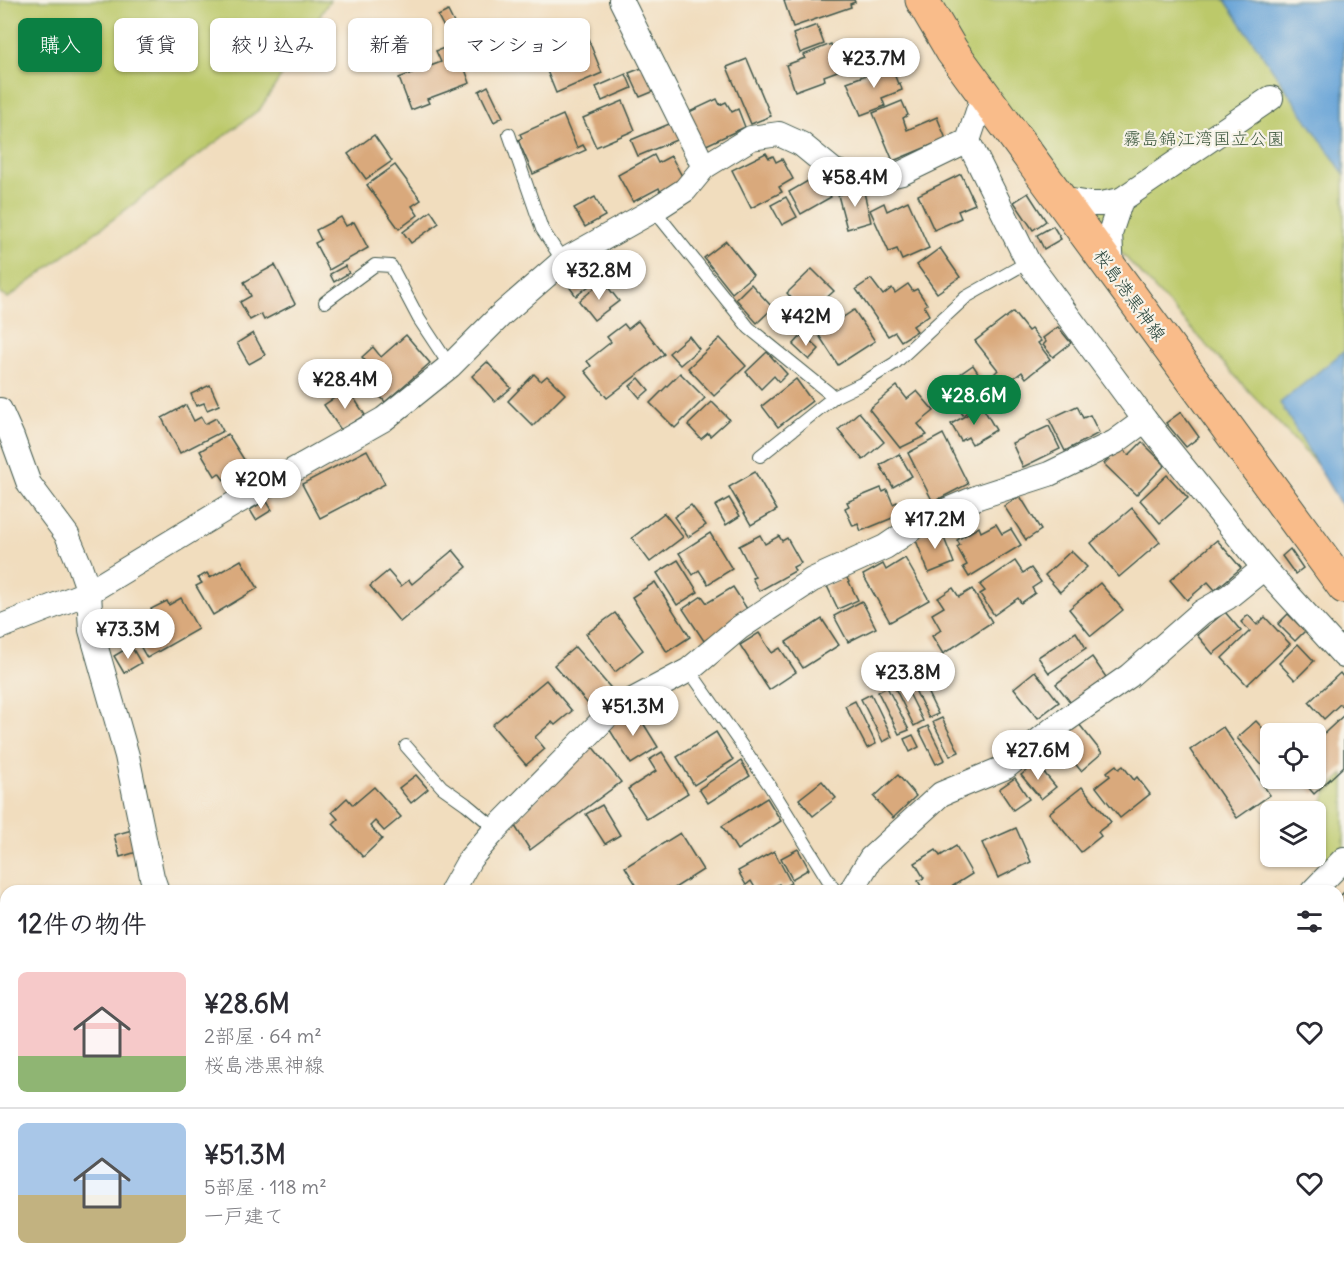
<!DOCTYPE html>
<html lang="ja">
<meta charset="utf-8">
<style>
body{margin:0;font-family:Delius,"Klee One",sans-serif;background:#f7f7f7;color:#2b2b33;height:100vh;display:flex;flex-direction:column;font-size:22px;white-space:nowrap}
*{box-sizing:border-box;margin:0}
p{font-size:20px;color:#7c7c81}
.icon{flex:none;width:33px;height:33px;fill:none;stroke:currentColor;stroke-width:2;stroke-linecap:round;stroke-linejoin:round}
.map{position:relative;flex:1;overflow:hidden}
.details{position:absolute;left:0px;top:885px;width:1344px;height:386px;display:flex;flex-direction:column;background:#fff;border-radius:18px 18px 0 0;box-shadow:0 2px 4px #0004}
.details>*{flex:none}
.top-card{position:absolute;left:18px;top:18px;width:600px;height:54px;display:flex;gap:12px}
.buttons{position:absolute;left:1260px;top:723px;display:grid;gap:12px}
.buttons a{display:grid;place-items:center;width:66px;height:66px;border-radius:9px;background:#fff;box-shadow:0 2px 4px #0004;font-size:30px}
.price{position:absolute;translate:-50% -51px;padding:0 14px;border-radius:21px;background:#fff;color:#222;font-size:20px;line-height:39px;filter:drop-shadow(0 2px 3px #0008)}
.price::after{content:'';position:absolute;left:50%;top:36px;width:18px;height:14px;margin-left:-9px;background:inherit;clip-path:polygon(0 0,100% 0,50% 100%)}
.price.current{background:#0b8043;color:#fff}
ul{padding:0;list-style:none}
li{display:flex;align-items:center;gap:18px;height:150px;padding:0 18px}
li+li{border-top:2px solid #e1e1e2}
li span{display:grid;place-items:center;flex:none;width:168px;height:120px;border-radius:9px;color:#555}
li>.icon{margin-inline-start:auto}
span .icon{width:72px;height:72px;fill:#fffc;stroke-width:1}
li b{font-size:26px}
h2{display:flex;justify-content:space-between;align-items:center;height:72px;padding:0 18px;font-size:26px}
.pill{padding:0 21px;border-radius:9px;background:#fff;box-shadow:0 2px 4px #0004;font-size:21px;line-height:54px}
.pill.current{background:#0b8043;color:#fff}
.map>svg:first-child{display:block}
</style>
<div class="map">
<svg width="1344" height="1270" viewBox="0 0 1344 1270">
<rect width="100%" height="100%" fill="#f7f3e8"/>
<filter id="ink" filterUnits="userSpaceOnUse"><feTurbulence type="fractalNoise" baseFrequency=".0167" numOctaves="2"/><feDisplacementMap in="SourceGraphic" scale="12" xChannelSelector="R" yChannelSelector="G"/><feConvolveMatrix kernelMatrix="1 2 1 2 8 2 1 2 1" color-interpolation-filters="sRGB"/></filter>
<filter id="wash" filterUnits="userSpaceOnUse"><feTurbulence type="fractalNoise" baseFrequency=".008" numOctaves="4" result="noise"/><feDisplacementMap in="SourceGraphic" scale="24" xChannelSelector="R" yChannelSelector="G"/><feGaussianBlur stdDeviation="1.35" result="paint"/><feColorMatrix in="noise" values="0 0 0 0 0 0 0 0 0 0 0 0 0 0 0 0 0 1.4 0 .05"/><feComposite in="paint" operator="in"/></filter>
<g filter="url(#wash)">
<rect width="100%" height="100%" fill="#f1ddbe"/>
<g fill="#bcc96a" stroke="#6e834f" stroke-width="1.5">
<polygon points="0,0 330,0 260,109 8,298 0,294"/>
<polygon points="924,0 1344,0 1344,494 962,80"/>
<polygon points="1344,774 1344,851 1326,867 1316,854 1316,821 1327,790"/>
</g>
<g fill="#66a3d7" stroke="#427086" stroke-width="1.5">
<polygon points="1225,0 1344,0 1344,174"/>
<polygon points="1344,351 1344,510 1280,403"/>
</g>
<g id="blocks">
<g fill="#d9a97c">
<polygon points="786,0 854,0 855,2 850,4 851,7 793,27 784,1"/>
<polygon points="448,11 460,35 450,39 438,16"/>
<polygon points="817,25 824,44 800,53 793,34"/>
<polygon points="470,35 478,56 466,61 457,39"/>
<polygon points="572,35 575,42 587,36 602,73 556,93 541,56 557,50 554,43"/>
<polygon points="831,44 840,70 824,76 825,80 795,91 786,65 805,58 803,55"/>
<polygon points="450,46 452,51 458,50 470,83 427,99 429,103 411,110 399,78 441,62 436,51"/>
<polygon points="747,59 771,116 751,124 727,67"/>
<polygon points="647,66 657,90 640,97 629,73"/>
<polygon points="891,66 898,84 900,83 902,90 882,98 885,106 861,115 847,82"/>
<polygon points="626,74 632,88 602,101 596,87"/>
<polygon points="488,86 503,117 494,122 479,91"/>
<polygon points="717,99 720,105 726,102 732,112 738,109 745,127 702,147 687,113"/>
<polygon points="623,101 635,130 596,147 583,118"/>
<polygon points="902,101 908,115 903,118 907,130 937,117 946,139 893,161 873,113"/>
<polygon points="563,115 577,148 583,145 586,150 533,174 518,140 522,138 520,134"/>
<polygon points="674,122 681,138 638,156 631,140"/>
<polygon points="374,135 392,161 366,179 348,154"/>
<polygon points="766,153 769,158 773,156 776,162 782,159 793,179 779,187 782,192 751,208 732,170"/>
<polygon points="654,155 658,163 671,156 684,180 661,193 659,188 633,202 618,175"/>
<polygon points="395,165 421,200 412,206 418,215 399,229 367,185"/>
<polygon points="961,174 975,204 958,211 961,218 934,230 918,195"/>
<polygon points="818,175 831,197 801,214 789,192"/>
<polygon points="863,188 871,222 847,229 838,195"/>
<polygon points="1028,193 1046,221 1033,230 1014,202"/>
<polygon points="595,197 605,216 585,227 574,208"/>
<polygon points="786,197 797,217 782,225 771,205"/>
<polygon points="908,201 929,248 902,260 897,249 889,252 870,210 884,203 887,211"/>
<polygon points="431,211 439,223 411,243 403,232"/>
<polygon points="341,217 346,226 354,222 368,248 329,270 315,243 321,240 316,230"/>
<polygon points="1053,226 1061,239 1044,249 1037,235"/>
<polygon points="726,241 753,275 732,293 704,258"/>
<polygon points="940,248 960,277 937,293 917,265"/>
<polygon points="583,260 598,279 576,296 562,277"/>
<polygon points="275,265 295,304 264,320 261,314 250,320 240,302 251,296 244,282"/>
<polygon points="345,266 349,273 334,282 330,274"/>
<polygon points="812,269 834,291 823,301 826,305 802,329 791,319 796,314 788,306 793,300 787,293"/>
<polygon points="871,279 883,295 892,288 895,293 908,284 913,291 917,289 927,304 924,306 929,315 913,326 917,331 901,341 895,332 888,336 856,289"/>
<polygon points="603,281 619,301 594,320 579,301"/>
<polygon points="751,284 773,308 757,323 736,299"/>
<polygon points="854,310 875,341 838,365 818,334"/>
<polygon points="1013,312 1028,331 1031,329 1041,341 1038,343 1050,359 1026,378 1022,372 1002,387 993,375 998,370 975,341"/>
<polygon points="638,321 664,354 607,398 585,371 591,366 587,361 611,342 607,337 624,324 628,329"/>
<polygon points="1058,327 1071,343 1053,357 1043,345 1046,342 1043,338"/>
<polygon points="253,333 265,355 249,364 237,343"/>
<polygon points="803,334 819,349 809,360 793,345"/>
<polygon points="406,335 430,363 385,402 361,373 370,366 362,357 373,347 381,357"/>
<polygon points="689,336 699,349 680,365 669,353"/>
<polygon points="720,338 746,366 714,396 688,368"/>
<polygon points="767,352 787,374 779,382 774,376 761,389 746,372"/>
<polygon points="487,362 511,388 495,402 472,376"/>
<polygon points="973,365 992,394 963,415 943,386"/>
<polygon points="680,373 705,398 675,428 650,403"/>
<polygon points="534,374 541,381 547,376 565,394 533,426 508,401"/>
<polygon points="639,378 649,390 640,398 630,386"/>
<polygon points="796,379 812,401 778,427 762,406"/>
<polygon points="210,385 219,405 207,410 204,403 196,406 191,394"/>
<polygon points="897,386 907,399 917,391 934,411 918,424 927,435 900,448 869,409"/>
<polygon points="348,389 365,415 341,430 324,405"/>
<polygon points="712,402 729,419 710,436 708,433 701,439 688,425"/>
<polygon points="186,405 194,421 201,417 205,424 216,418 223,431 180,453 162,418"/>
<polygon points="982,406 996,430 972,444 968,437 961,441 951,424"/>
<polygon points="1077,406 1083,418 1090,415 1099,433 1065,451 1049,419"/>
<polygon points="859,412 884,442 863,460 838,430"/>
<polygon points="1181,412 1199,437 1186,447 1166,423"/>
<polygon points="1049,426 1060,449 1023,467 1012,443"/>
<polygon points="228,434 248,466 224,480 219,473 215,476 200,451"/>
<polygon points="943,434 968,484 933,502 908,453"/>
<polygon points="1142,442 1165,465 1136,495 1104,464 1121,447 1129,455"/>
<polygon points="367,450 385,484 320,518 302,484"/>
<polygon points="899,454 912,476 893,487 880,465"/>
<polygon points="755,472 777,510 751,525 729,487"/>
<polygon points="1167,475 1188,498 1160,523 1140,500"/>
<polygon points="881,488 883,492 887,490 893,504 897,502 902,514 861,531 858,524 853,526 845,508 849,506 847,502"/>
<polygon points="1020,496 1041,530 1026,540 1004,506"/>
<polygon points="729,498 740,516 726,525 715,506"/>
<polygon points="266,500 272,510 256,520 250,510"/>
<polygon points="691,505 706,525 688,537 674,517"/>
<polygon points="1132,508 1160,542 1119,577 1091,543"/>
<polygon points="664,513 683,537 650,562 632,538"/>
<polygon points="996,524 1002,534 1011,529 1021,545 969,577 963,567 967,565 957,547 960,545 957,540 979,527 981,532"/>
<polygon points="940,528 954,563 929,573 915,538"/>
<polygon points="710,533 732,569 708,584 699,570 693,575 679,553"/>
<polygon points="760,535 765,544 779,536 782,541 787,538 801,563 793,567 795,571 759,591 752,578 755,577 739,546"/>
<polygon points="1217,540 1241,568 1215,590 1208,582 1187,600 1170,580"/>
<polygon points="1290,549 1303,568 1295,574 1282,556"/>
<polygon points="453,550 467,567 400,622 370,586 388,571 401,586 409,580 412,584"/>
<polygon points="1071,551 1087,567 1060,592 1045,575"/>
<polygon points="905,558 929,600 890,622 863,575 883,564 886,570"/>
<polygon points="241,560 258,588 213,615 196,586 202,583 198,578 207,573 210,578"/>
<polygon points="678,560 698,592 677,605 657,573"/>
<polygon points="1015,561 1023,573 1031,568 1041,582 1032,588 1035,593 1021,603 1018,598 994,615 980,594 985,591 980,585"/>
<polygon points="846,576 858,600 838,609 827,586"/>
<polygon points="655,582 690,637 667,652 632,597"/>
<polygon points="1100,583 1123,610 1091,636 1069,609"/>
<polygon points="733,587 749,612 704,641 683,609 702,596 707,603"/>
<polygon points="953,588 959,597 972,589 992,622 943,654 932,636 941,630 932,614 944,607 938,598"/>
<polygon points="181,598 198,629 147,658 135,637 152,627 148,620 155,616 151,609 167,601 169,605"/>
<polygon points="862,601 876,628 848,642 834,616"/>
<polygon points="1225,612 1241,631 1213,654 1197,635"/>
<polygon points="615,613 643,650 615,672 586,634"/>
<polygon points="1288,614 1305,631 1295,641 1278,624"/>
<polygon points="1248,615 1257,625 1265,617 1290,644 1247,685 1222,658 1250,631 1241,622"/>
<polygon points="822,619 839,645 803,668 786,642"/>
<polygon points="1076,632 1086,648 1049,673 1038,657"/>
<polygon points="759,633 772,653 780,648 796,672 769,690 740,645"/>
<polygon points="1298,644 1314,661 1295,680 1279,663"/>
<polygon points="131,646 141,663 124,673 114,656"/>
<polygon points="575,647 616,694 595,712 554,665"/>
<polygon points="1092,657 1106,677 1071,703 1056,684"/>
<polygon points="917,671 938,714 929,718 908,676"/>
<polygon points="1035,671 1059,702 1038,718 1014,688"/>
<polygon points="1340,673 1344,678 1344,708 1340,704 1324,719 1309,702"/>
<polygon points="902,679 923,721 914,726 893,684"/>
<polygon points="546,680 572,711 555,725 552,722 535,737 545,749 526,765 492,725"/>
<polygon points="887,687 909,730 899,734 878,692"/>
<polygon points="871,694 892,737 883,742 861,699"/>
<polygon points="855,701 876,744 867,748 845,706"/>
<polygon points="635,710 658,747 631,764 608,727"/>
<polygon points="1344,715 1344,766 1314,794 1300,778 1316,778 1316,741"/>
<polygon points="942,718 959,752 950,756 933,722"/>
<polygon points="1256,721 1270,736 1270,774 1237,738"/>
<polygon points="1079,724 1102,753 1081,771 1058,742"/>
<polygon points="928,726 945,760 936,764 919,730"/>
<polygon points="1223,727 1270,795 1237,818 1190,750"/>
<polygon points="716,732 733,760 694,785 677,757"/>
<polygon points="913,735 919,747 910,752 904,739"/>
<polygon points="591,745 621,782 530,850 513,823"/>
<polygon points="662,752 688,793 647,819 628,789 656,771 649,760"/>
<polygon points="741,761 750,776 708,803 699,789"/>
<polygon points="1036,763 1056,787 1041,799 1021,775"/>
<polygon points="1116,765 1119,769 1123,766 1134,780 1137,777 1150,794 1120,818 1096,787 1110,776 1107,772"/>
<polygon points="416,775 428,789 411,803 399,788"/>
<polygon points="898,775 916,796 893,818 874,797"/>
<polygon points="1015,778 1029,799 1013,810 999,789"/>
<polygon points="822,781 836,798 813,816 799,799"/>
<polygon points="374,787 401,817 384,831 375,821 370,826 382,839 363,857 333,824 338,819 332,812 347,798 353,805"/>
<polygon points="1082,787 1111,822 1098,832 1101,836 1081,852 1049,813"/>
<polygon points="767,798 781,821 737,850 722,826"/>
<polygon points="602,805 620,835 605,844 586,814"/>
<polygon points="1016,828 1031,862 998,878 982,843"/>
<polygon points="132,830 137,852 120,857 114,835"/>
<polygon points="680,833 703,870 670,891 640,891 625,867"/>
<polygon points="956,846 972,874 945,891 924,891 918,881 924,878 915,863 936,850 940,856"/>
<polygon points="798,849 809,869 792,879 781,858"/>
<polygon points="774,851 791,883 781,888 779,884 766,891 757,891 751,881 746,885 738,871"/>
<polygon points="1344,892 1344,948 1341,945 1338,947 1338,898"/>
<polygon points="1342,960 1344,963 1344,987 1338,992 1338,964"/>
<polygon points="1340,1109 1344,1114 1344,1138 1338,1143 1338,1111"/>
<polygon points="1344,1237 1344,1270 1325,1270 1321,1264 1338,1264 1338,1241"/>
<polygon points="818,1264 881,1264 882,1266 875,1270 860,1269 821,1270"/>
<polygon points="1121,1264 1174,1264 1166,1270 1125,1270"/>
</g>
</g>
</g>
<g filter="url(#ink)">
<use href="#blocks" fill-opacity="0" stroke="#3e5549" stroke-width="1.5"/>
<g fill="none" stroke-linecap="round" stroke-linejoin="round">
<defs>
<g id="lane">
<polyline points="509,134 542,229 563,261"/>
<polyline points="654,210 749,328 834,397"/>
<polyline points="325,302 375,265 391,266 419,319 450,366"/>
<polyline points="760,456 834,397 861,384 895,363 966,297 1028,262"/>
<polyline points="689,670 770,786 835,891"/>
<polyline points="406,746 442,787 466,804 496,829"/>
</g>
<g id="street">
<polyline points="621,0 704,167"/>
<polyline points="968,141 1028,262 1145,420 1264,568 1344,656"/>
<polyline points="1060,199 1090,204 1101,204 1121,200"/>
<polyline points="1112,270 1110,233 1121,200 1271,98"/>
<polyline points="0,410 12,437 29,484 67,535 80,566 89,592 91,630 127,756 152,877 157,891"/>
<polyline points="0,627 89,592 232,505 384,419 450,366 500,316 563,261 654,210 685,190 704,167 751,138 779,134 801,144 834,171 859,179 876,179 902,173 968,141 984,93"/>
<polyline points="452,891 470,859 496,829 612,711 689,670 739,628 812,580 885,547 928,518 978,497 1049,474 1115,442 1145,420"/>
<polyline points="851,891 871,858 941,794 1006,767 1053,729 1129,676 1202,612 1228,597 1264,568"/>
<polyline points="1313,891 1344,859"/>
<polyline points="1338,1159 1344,1155"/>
<polyline points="332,1264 336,1270"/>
<polyline points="935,1264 937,1270"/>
<polyline points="413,1270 424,1264"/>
<polyline points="680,1270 685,1264"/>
<polyline points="1181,1270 1189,1264"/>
</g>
<polyline id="primary" points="922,0 952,51 1344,587"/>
</defs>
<use href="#lane" stroke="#3e5549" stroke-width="14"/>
<use href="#street" stroke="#3e5549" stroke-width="26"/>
<use href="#primary" stroke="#3e5549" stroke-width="35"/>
<use href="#lane" stroke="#fff" stroke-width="12"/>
<use href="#street" stroke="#fff" stroke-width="24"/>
<use href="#primary" stroke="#f9bc8a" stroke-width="33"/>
</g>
</g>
<g text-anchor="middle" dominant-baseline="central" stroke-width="4.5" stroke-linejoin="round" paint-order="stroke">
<g font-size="18" fill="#3e593f" stroke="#f7f3e8">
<text x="1204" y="138">霧島錦江湾国立公園</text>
</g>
<g font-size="18" fill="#1f3d34" stroke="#f7f3e8">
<text transform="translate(1130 295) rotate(54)">桜島港黒神線</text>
</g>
</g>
</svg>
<div class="buttons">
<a><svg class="icon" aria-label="locate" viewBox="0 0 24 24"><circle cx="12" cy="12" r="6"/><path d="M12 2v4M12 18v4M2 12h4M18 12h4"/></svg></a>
<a><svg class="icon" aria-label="layers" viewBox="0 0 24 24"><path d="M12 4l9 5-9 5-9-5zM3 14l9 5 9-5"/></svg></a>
</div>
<b class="price" style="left:874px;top:89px">¥23.7M</b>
<b class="price" style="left:855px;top:208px">¥58.4M</b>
<b class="price" style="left:599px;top:301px">¥32.8M</b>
<b class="price" style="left:806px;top:347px">¥42M</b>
<b class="price" style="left:345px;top:410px">¥28.4M</b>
<b class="price current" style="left:974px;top:426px">¥28.6M</b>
<b class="price" style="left:261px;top:510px">¥20M</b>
<b class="price" style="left:935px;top:550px">¥17.2M</b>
<b class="price" style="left:128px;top:660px">¥73.3M</b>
<b class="price" style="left:908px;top:703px">¥23.8M</b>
<b class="price" style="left:633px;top:737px">¥51.3M</b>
<b class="price" style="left:1038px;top:781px">¥27.6M</b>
<div class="top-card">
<a class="pill current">購入</a>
<a class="pill">賃貸</a>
<a class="pill">絞り込み</a>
<a class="pill">新着</a>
<a class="pill">マンション</a>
</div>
<section class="details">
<h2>12件の物件<svg class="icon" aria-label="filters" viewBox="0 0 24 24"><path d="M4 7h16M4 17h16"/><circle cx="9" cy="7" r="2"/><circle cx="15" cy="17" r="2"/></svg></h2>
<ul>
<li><span style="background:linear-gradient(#f6c9c9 70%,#8fb573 0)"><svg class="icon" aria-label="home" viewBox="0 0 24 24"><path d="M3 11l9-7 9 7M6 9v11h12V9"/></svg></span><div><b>¥28.6M</b><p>2部屋 · 64 m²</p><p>桜島港黒神線</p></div><svg class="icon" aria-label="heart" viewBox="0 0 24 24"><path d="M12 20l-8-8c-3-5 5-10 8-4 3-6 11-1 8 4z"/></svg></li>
<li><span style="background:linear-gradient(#a9c7e8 60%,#c2b280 0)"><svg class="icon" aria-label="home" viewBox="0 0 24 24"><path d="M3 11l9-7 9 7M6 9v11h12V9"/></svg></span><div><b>¥51.3M</b><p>5部屋 · 118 m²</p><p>一戸建て</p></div><svg class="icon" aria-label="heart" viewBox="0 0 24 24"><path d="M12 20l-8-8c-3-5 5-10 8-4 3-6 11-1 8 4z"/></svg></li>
</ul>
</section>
</div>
